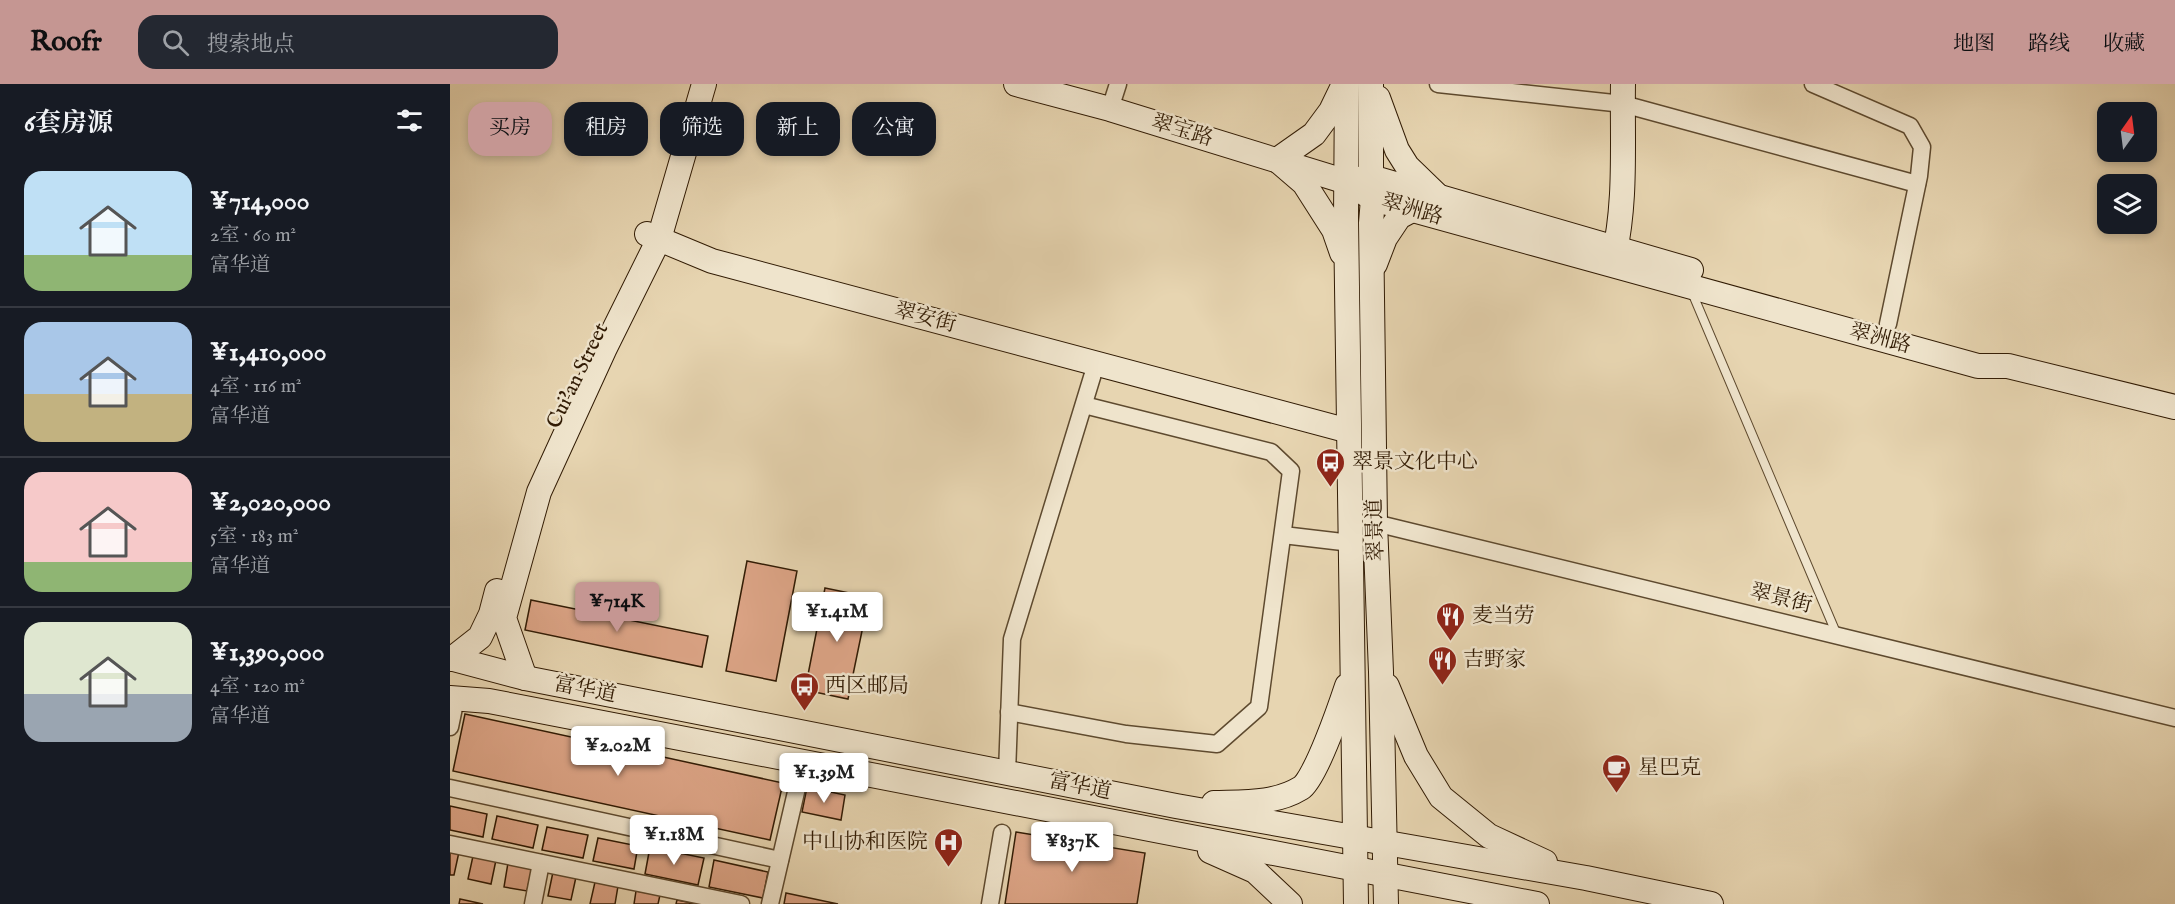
<!DOCTYPE html>
<html lang="zh">
<meta charset="utf-8">
<style>
body{margin:0;font-family:"IM FELL English","Noto Serif SC",serif;background:#242831;color:#f1f3f6;height:100vh;display:flex;flex-direction:column;font-size:22px;white-space:nowrap}
*{box-sizing:border-box;margin:0}
p{font-size:20px;color:#9ea1a6}
.icon{flex:none;width:33px;height:33px;fill:none;stroke:currentColor;stroke-width:2;stroke-linecap:round;stroke-linejoin:round}
.map{position:relative;flex:1;overflow:hidden}
.drawer{display:flex;flex-direction:column;background:#171b24;width:450px}
.drawer>*{flex:none}
.banner{position:absolute;left:18px;top:18px;width:570px;height:54px;display:flex;gap:12px}
.needle{width:39px;rotate:14deg}
.controls{position:absolute;left:1647px;top:18px;display:grid;gap:12px}
.controls a{display:grid;place-items:center;width:60px;height:60px;border-radius:12px;background:#171b24;box-shadow:0 3px 9px #0003;font-size:30px}
.price{position:absolute;translate:-50% -51px;padding:0 14px;border-radius:6px;background:#fff;color:#222;font-size:20px;line-height:39px;filter:drop-shadow(0 2px 3px #0008)}
.price::after{content:'';position:absolute;left:50%;top:36px;width:18px;height:14px;margin-left:-9px;background:inherit;clip-path:polygon(0 0,100% 0,50% 100%)}
.price.active{background:#c59692;color:#111}
ul{padding:0;list-style:none}
li{display:flex;align-items:center;gap:18px;height:150px;padding:0 24px}
li+li{border-top:2px solid #363941}
li span{display:grid;place-items:center;flex:none;width:168px;height:120px;border-radius:18px;color:#555}
li>.icon{margin-inline-start:auto}
span .icon{width:72px;height:72px;fill:#fffc;stroke-width:1}
li b{font-size:26px}
h2{display:flex;justify-content:space-between;align-items:center;height:72px;padding:0 24px;font-size:26px}
.tag{padding:0 21px;border-radius:18px;background:#171b24;box-shadow:0 3px 9px #0003;font-size:21px;line-height:54px}
.tag.active{background:#c59692;color:#111}
header{display:flex;align-items:center;gap:36px;box-sizing:border-box;height:84px;padding:0 30px;background:#c59692;color:#111}
header strong{font-size:28px}
nav{display:flex;gap:33px;margin-inline-start:auto;font-size:21px}
.search{width:420px;height:54px;background:#242831;display:flex;align-items:center;gap:15px;box-sizing:border-box;padding:0 21px;border-radius:18px;color:#9ea1a6;font-size:22px}
main{display:flex;flex:1;min-height:0}
.map>svg:first-child{display:block}
</style>
<header>
<strong>Roofr</strong>
<div class="search"><svg class="icon" aria-label="search" viewBox="0 0 24 24"><circle cx="10" cy="10" r="6"/><path d="M15 15l6 6"/></svg>搜索地点</div>
<nav><a>地图</a><a>路线</a><a>收藏</a></nav>
</header>
<main>
<section class="drawer">
<h2>6套房源<svg class="icon" aria-label="filters" viewBox="0 0 24 24"><path d="M4 7h16M4 17h16"/><circle cx="9" cy="7" r="2"/><circle cx="15" cy="17" r="2"/></svg></h2>
<ul>
<li><span style="background:linear-gradient(#bfe0f5 70%,#8fb573 0)"><svg class="icon" aria-label="home" viewBox="0 0 24 24"><path d="M3 11l9-7 9 7M6 9v11h12V9"/></svg></span><div><b>¥714,000</b><p>2室 · 60 m²</p><p>富华道</p></div></li>
<li><span style="background:linear-gradient(#a9c7e8 60%,#c2b280 0)"><svg class="icon" aria-label="home" viewBox="0 0 24 24"><path d="M3 11l9-7 9 7M6 9v11h12V9"/></svg></span><div><b>¥1,410,000</b><p>4室 · 116 m²</p><p>富华道</p></div></li>
<li><span style="background:linear-gradient(#f6c9c9 75%,#8fb573 0)"><svg class="icon" aria-label="home" viewBox="0 0 24 24"><path d="M3 11l9-7 9 7M6 9v11h12V9"/></svg></span><div><b>¥2,020,000</b><p>5室 · 183 m²</p><p>富华道</p></div></li>
<li><span style="background:linear-gradient(#dfe7d0 60%,#9aa5b1 0)"><svg class="icon" aria-label="home" viewBox="0 0 24 24"><path d="M3 11l9-7 9 7M6 9v11h12V9"/></svg></span><div><b>¥1,390,000</b><p>4室 · 120 m²</p><p>富华道</p></div></li>
</ul>
</section>
<div class="map">
<svg width="1725" height="820" viewBox="0 0 1725 820">
<rect width="100%" height="100%" fill="#e7d5b1"/>
<filter id="stains"><feTurbulence type="fractalNoise" baseFrequency=".00333" numOctaves="4"/><feColorMatrix values="0 0 0 0 .2 0 0 0 0 .09 0 0 0 0 .02 0 0 0 .5 -.17"/></filter>
<radialGradient id="worn" r=".72"><stop offset=".6" stop-color="#630" stop-opacity="0"/><stop offset="1" stop-color="#630" stop-opacity=".3"/></radialGradient>
<g fill="#dda587" stroke="#311b04" stroke-width="1.5">
<polygon points="297,477 347,487 326,597 276,587"/>
<polygon points="375,504 419,513 398,615 355,606"/>
<polygon points="81,516 258,552 252,583 75,546"/>
<polygon points="15,630 333,699 320,756 3,687"/>
<polygon points="357,703 395,711 391,736 352,728"/>
<polygon points="0,722 37,730 33,753 0,746"/>
<polygon points="47,732 88,741 83,764 42,755"/>
<polygon points="97,743 138,751 133,774 92,766"/>
<polygon points="566,748 695,769 687,820 555,820"/>
<polygon points="148,754 188,762 184,785 143,777"/>
<polygon points="200,763 254,774 248,801 195,790"/>
<polygon points="0,766 9,768 4,791 0,791"/>
<polygon points="23,772 46,776 41,800 18,795"/>
<polygon points="264,776 318,788 313,814 259,803"/>
<polygon points="58,779 82,784 77,807 54,803"/>
<polygon points="103,788 126,793 121,816 98,812"/>
<polygon points="145,798 168,802 165,820 140,820"/>
<polygon points="186,807 210,811 208,820 184,820"/>
<polygon points="336,809 388,820 334,820"/>
<polygon points="10,815 33,820 9,820"/>
<polygon points="227,816 247,820 226,820"/>
</g>
<g fill="none" stroke-linecap="round" stroke-linejoin="round">
<defs>
<polyline id="lane" points="1241,206 1387,551"/>
<g id="street">
<polyline points="988,0 1173,20 1467,100"/>
<polyline points="1363,0 1460,42 1472,63 1469,92 1438,240"/>
<polyline points="660,25 668,0"/>
<polyline points="925,439 1725,634"/>
<polyline points="833,451 901,459"/>
<polyline points="559,628 676,650 767,660 809,623 841,387 821,368 634,321"/>
<polyline points="0,643 6,614"/>
<polyline points="557,689 562,555 646,280"/>
<polyline points="0,704 330,776"/>
<polyline points="0,760 291,820"/>
<polyline points="83,820 91,779"/>
<polyline points="320,820 353,678"/>
<polyline points="540,820 552,749"/>
</g>
<g id="secondary">
<polyline points="566,0 660,25 897,98 923,115 1528,282 1558,282 1725,323"/>
<polyline points="897,0 896,134 906,820"/>
<polyline points="921,0 921,93 923,115 921,139 925,439 931,588 936,820"/>
<polyline points="908,95 921,93 1241,186"/>
<polyline points="197,150 262,177 899,347"/>
<polyline points="892,169 884,146 854,99 827,76 864,50 881,27 894,0"/>
<polyline points="925,180 935,154 949,133 988,112 957,82 947,66 928,14"/>
<path d="M1162,180c15,-58 10,-121 11,-180"/>
<polyline points="0,574 75,594 726,722 1136,794 1261,820"/>
<polyline points="2,575 30,553 41,530 47,507"/>
<polyline points="75,594 54,534 89,408 154,266 209,155 254,0"/>
<polyline points="937,602 966,672 991,713 1039,752 1095,778"/>
<polyline points="0,614 39,617 1087,820"/>
<path d="M764,719c30,-1 61,1 87,-15 14,-8 40,-84 46,-102"/>
<polyline points="760,767 805,787 840,820"/>
</g>
</defs>
<use href="#lane" stroke="#5e4a2f" stroke-width="10"/>
<use href="#street" stroke="#5e4a2f" stroke-width="19"/>
<use href="#secondary" stroke="#311b04" stroke-width="26"/>
<use href="#lane" stroke="#efe4cc" stroke-width="8"/>
<use href="#street" stroke="#efe4cc" stroke-width="16"/>
<use href="#secondary" stroke="#efe4cc" stroke-width="24"/>
</g>
<defs>
<symbol id="bus-pin" viewBox="-11 -11 22 30"><path d="M0 17L-7.5 6A9.5 9.5 0 1 1 7.5 6Z" fill="#8f2418" stroke="#efe4cc"/><path d="M-5-6H5V4H4V6H2V4H-2V6H-4V4H-5ZM-3.5-4V0h7V-4ZM-3.5 1.2v1.5H-2V1.2ZM2 1.2v1.5H3.5V1.2Z" fill="#fff"/></symbol>
<symbol id="restaurant-pin" viewBox="-11 -11 22 30"><path d="M0 17L-7.5 6A9.5 9.5 0 1 1 7.5 6Z" fill="#8f2418" stroke="#efe4cc"/><path d="M-5-6h1v4h1v-4h1v4h1v-4h1v5L-1.5 .5V6h-2V.5L-5-1ZM5-6V6H3V1.5H1.5Q1.5-4 5-6Z" fill="#fff"/></symbol>
<symbol id="cafe-pin" viewBox="-11 -11 22 30"><path d="M0 17L-7.5 6A9.5 9.5 0 1 1 7.5 6Z" fill="#8f2418" stroke="#efe4cc"/><path d="M-5.5-4.5H6V0H3Q3 3.5 0 3.5H-2.5Q-5.5 3.5-5.5 0ZM3-3.2v2h1.7v-2ZM-6 4.5H4V6H-6Z" fill="#fff"/></symbol>
<symbol id="hospital-pin" viewBox="-11 -11 22 30"><path d="M0 17L-7.5 6A9.5 9.5 0 1 1 7.5 6Z" fill="#8f2418" stroke="#efe4cc"/><path d="M-5-5h3v3.5h4V-5h3V5h-3V1.5h-4V5h-3Z" fill="#fff"/></symbol>
</defs>
<g fill-rule="evenodd">
<use href="#bus-pin" x="864" y="362" width="33" height="45"/>
<use href="#restaurant-pin" x="984" y="516" width="33" height="45"/>
<use href="#restaurant-pin" x="976" y="560" width="33" height="45"/>
<use href="#bus-pin" x="338" y="586" width="33" height="45"/>
<use href="#cafe-pin" x="1150" y="668" width="33" height="45"/>
<use href="#hospital-pin" x="482" y="742" width="33" height="45"/>
</g>
<g text-anchor="middle" dominant-baseline="central" stroke-width="5" stroke-linejoin="round" paint-order="stroke">
<g font-size="21" fill="#311b04" stroke="#efe4cc">
<text transform="translate(732 47) rotate(17)">翠宝路</text>
<text transform="translate(962 126) rotate(16)">翠洲路</text>
<text transform="translate(475 234) rotate(15)">翠安街</text>
<text transform="translate(1430 255) rotate(15)">翠洲路</text>
<text transform="translate(128 292) rotate(-64)">Cui'an Street</text>
<text transform="translate(926 446) rotate(-92)">翠景道</text>
<text transform="translate(1331 515) rotate(14)">翠景街</text>
<text transform="translate(135 606) rotate(11)">富华道</text>
<text transform="translate(630 703) rotate(11)">富华道</text>
</g>
<g font-size="21" fill="#311b04" stroke="#efe4cc" text-anchor="start">
<text x="902" y="378">翠景文化中心</text>
<text x="1022" y="532">麦当劳</text>
<text x="1013" y="576">吉野家</text>
<text x="375" y="602">西区邮局</text>
<text x="1188" y="684">星巴克</text>
<text x="478" y="758" text-anchor="end">中山协和医院</text>
</g>
</g>
<rect width="100%" height="100%" filter="url(#stains)"/>
<rect width="100%" height="100%" fill="url(#worn)"/>
</svg>
<div class="controls">
<a><svg class="needle" viewBox="-14 -14 28 28"><path d="M0-13l5 13h-10z" fill="#e53935"/><path d="M0 13l5-13h-10z" fill="#9ea1a6"/></svg></a>
<a><svg class="icon" aria-label="layers" viewBox="0 0 24 24"><path d="M12 4l9 5-9 5-9-5zM3 14l9 5 9-5"/></svg></a>
</div>
<b class="price active" style="left:167px;top:549px">¥714K</b>
<b class="price" style="left:387px;top:559px">¥1.41M</b>
<b class="price" style="left:168px;top:693px">¥2.02M</b>
<b class="price" style="left:374px;top:720px">¥1.39M</b>
<b class="price" style="left:224px;top:782px">¥1.18M</b>
<b class="price" style="left:622px;top:789px">¥837K</b>
<div class="banner">
<a class="tag active">买房</a>
<a class="tag">租房</a>
<a class="tag">筛选</a>
<a class="tag">新上</a>
<a class="tag">公寓</a>
</div>
</div>
</main>
